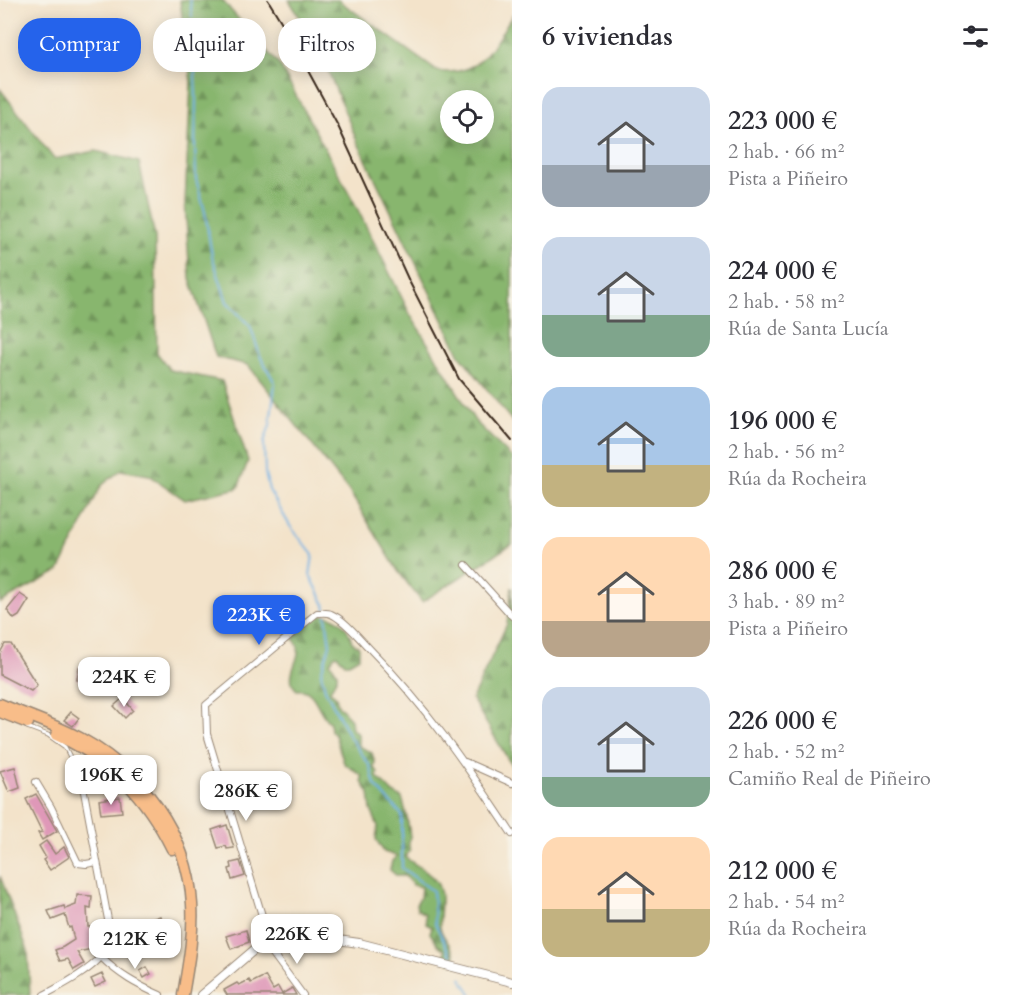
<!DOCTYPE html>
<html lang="es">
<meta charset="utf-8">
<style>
body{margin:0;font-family:Cardo,serif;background:#f2f2f3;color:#2b2b33;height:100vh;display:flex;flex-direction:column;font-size:22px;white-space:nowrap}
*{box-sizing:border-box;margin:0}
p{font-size:20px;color:#7c7c81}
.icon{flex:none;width:33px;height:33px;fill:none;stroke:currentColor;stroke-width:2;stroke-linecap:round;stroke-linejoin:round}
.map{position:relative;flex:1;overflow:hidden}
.panel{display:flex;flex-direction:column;background:#fff;width:510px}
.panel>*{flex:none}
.guide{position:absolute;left:18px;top:18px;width:404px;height:54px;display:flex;gap:12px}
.controls{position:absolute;left:440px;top:90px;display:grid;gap:12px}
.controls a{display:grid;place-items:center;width:54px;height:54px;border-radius:50%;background:#fff;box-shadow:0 3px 15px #0003;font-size:30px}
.price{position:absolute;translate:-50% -51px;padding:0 14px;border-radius:12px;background:#fff;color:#222;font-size:20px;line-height:39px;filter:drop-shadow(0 2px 3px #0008)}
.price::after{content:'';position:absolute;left:50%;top:36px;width:18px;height:14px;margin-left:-9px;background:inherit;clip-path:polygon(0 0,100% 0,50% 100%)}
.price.selected{background:#2563eb;color:#fff}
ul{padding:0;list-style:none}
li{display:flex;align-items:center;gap:18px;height:150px;padding:0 30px}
li span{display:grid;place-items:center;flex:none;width:168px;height:120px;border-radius:18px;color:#555}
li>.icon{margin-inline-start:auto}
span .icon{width:72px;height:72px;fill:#fffc;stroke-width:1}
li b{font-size:26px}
h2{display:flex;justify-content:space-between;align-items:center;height:72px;padding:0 30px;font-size:26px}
.tag{padding:0 21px;border-radius:24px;background:#fff;box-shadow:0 3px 15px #0003;font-size:21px;line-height:54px}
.tag.selected{background:#2563eb;color:#fff}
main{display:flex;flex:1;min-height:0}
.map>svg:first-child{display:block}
</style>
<main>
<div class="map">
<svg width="512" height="995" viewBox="0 0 512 995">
<defs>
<pattern id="forest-firs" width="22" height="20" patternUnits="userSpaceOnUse" patternTransform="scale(1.5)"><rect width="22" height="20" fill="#88b66e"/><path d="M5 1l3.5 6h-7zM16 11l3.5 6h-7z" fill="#70945a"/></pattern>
</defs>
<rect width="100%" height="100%" fill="#f7f3e8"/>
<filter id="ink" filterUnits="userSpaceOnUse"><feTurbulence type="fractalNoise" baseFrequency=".0167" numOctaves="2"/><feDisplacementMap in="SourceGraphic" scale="12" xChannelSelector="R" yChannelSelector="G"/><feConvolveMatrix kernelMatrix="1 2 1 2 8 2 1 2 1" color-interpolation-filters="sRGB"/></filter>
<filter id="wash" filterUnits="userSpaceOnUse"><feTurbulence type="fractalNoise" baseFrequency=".008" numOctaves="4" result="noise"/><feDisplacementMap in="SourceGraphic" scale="24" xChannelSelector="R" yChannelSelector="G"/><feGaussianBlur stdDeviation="1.35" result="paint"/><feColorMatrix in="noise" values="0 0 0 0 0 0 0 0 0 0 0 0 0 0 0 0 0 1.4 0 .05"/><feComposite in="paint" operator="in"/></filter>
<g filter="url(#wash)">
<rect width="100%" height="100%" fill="#f3e3ca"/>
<g fill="url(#forest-firs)" stroke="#627046" stroke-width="1.5" fill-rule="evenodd">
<polygon points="180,0 222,0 280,66 354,202 411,316 475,421 512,458 512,544 422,602 398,571 349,491 248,365 216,357 190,278 185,203 191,82"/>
<path d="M289,0h49l99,71c42,7 55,-24 75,-55v405l-52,-66 -103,-214 -38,-92zM450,100h33v34h-33z"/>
<polygon points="0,89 54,159 96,151 139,162 155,237 157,353 170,370 222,381 248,461 238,488 185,500 149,475 121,470 101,486 59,571 0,603"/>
<polygon points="512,587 512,766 472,699 507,624"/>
<path d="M318,615c18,-1 30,10 34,27l7,5v10l-10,6h-4l-8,-8 -3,1 -4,7c13,16 6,12 0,28l6,6 2,8 13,14 1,10 6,5 1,12 13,7 3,10 -2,4 5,5 -1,5 16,16 9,5c4,12 6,24 8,38 0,6 -3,7 0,14l-5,7c15,12 37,19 36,43 0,6 -2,24 -1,28 3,12 17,22 15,34h-5l-6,-4 1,-8 -7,-5 -8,-12 2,-6 -6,-3 -1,-10 -8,-5 -1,-5 4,-6 1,-11 -8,-2 -8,-9h-8l-7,-6 2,-9 5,-5 -13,-4 -8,-13 2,-13 -7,-16 -2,-17 -7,-11v-6l-18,-13 -9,-28 -4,-4 -1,-8c-13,-10 -14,-36 -33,-33 -18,-16 15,-37 -6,-53z"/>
<polygon points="0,876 28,951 30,995 0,995"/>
</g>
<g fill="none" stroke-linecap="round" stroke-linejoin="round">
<g stroke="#71b1e4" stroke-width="2">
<polyline points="190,0 192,16"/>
<polyline points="193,29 196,98 195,145 196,179 205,212 212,256 227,302 250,326 261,358 275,383 270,425 264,442 265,473 269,490 290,526 313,555 310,575 325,605 326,610"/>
<polyline points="326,616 330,645 321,673 325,689 349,736 370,766 375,785 402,815 402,868 433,891 435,923 452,958"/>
<polyline points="461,978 472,995"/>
</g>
</g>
<g id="blocks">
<g fill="#df98b8">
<polygon points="20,594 29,600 19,616 14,619 7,610"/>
<polygon points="5,644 11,644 37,685 31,691 0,675 0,653"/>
<polygon points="79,667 91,669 89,682 77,680"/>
<polygon points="123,698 133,710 125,718 114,706"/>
<polygon points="71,712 79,718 73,726 64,720"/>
<polygon points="15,767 20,788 9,792 0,771"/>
<polygon points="36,794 57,831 42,840 38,833 42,832 26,799"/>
<polygon points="120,797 122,812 101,814 99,800"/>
<polygon points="227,825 234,848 227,849 226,846 218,848 212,830"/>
<polygon points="46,841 55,854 64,847 69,857 50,870 43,860 46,858 39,846"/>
<polygon points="240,861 245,876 232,880 229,869 232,868 231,863"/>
<polygon points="77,895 92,896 91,909 87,908 88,927 91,927 93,949 77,952 84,964 74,970 68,959 60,961 55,950 63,947 74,940 71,927 69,928 65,915 52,920 48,911 64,906 65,909 76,905"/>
<polygon points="160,916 166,929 140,939 141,941 133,944 130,938 127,939 123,930"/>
<polygon points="246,930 249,942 231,949 226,936"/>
<polygon points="147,967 151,974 144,978 140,971"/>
<polygon points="102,974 106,982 95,987 91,979"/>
<polygon points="265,976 273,990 278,987 282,994 292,988 296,995 227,995 224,990 237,983 239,985 249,980 251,983"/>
</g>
</g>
</g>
<g filter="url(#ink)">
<use href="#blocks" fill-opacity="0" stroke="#978674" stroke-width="1.5"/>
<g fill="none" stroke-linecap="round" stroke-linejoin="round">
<defs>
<polyline id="service" points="27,727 48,735 65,747 80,777"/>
<g id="minor">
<polyline points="466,565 512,616"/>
<polyline points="465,762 512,783"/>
<polyline points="36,782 51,807 78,863 86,864 97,862"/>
<path d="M101,957c18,18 36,28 59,38"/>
<path d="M44,995c15,-8 52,-27 59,-42 4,-8 5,-19 6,-28l-27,-144 1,-16"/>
<path d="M303,995l-33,-45v-8l-63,-208 -1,-29 111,-92c4,0 10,-1 14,1 14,6 27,23 37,33 58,59 99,119 144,187"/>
</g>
<polyline id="tertiary" points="201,995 254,950 270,942 310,936 359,943 512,982"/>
<g id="trunk">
<path d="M0,704c26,11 54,20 80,34 61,33 108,95 112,166 2,31 -4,61 -9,91"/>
<polyline points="0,712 28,723"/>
<path d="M56,735c55,24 90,61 116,114"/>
</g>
</defs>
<use href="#service" stroke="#978674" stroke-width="5"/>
<use href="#minor" stroke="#978674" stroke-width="8"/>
<use href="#tertiary" stroke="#978674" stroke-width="10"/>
<use href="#trunk" stroke="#978674" stroke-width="13"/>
<use href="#service" stroke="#fff" stroke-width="3"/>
<use href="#minor" stroke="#fff" stroke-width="6"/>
<use href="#tertiary" stroke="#fff" stroke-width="8"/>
<use href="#trunk" stroke="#f8bd89" stroke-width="10"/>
<polyline stroke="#3b2a1e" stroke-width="2" points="268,0 282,23 338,126 409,281 459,379 512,441"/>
</g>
</g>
</svg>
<div class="controls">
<a><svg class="icon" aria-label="locate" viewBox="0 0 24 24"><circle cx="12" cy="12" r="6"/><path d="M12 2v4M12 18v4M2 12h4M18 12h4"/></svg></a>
</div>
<b class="price selected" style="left:259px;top:646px">223K €</b>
<b class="price" style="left:124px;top:708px">224K €</b>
<b class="price" style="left:111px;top:806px">196K €</b>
<b class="price" style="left:246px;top:822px">286K €</b>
<b class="price" style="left:297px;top:965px">226K €</b>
<b class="price" style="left:135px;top:970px">212K €</b>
<div class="guide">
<a class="tag selected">Comprar</a>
<a class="tag">Alquilar</a>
<a class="tag">Filtros</a>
</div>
</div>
<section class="panel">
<h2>6 viviendas<svg class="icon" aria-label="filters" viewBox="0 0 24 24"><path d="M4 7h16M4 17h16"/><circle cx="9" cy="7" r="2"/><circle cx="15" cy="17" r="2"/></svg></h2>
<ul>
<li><span style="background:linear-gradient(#c9d6e8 65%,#9aa5b1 0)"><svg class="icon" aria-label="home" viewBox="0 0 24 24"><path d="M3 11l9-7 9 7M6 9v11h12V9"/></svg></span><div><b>223 000 €</b><p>2 hab. · 66 m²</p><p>Pista a Piñeiro</p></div></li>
<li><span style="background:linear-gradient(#c9d6e8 65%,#7fa58c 0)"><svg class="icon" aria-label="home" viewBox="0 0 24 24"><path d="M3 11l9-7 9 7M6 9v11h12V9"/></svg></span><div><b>224 000 €</b><p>2 hab. · 58 m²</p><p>Rúa de Santa Lucía</p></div></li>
<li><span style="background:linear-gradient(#a9c7e8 65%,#c2b280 0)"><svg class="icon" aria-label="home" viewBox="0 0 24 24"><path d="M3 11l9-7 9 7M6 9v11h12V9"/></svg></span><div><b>196 000 €</b><p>2 hab. · 56 m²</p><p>Rúa da Rocheira</p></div></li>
<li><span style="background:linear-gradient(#ffd9b3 70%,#b9a48a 0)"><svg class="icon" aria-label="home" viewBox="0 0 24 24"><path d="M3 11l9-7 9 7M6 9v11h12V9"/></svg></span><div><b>286 000 €</b><p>3 hab. · 89 m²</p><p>Pista a Piñeiro</p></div></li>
<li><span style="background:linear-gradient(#c9d6e8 75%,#7fa58c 0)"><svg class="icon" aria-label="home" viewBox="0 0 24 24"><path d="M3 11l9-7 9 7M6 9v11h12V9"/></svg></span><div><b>226 000 €</b><p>2 hab. · 52 m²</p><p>Camiño Real de Piñeiro</p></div></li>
<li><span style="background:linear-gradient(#ffd9b3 60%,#c2b280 0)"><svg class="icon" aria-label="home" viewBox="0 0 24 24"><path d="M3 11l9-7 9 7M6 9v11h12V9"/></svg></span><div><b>212 000 €</b><p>2 hab. · 54 m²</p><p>Rúa da Rocheira</p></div></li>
</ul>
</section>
</main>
